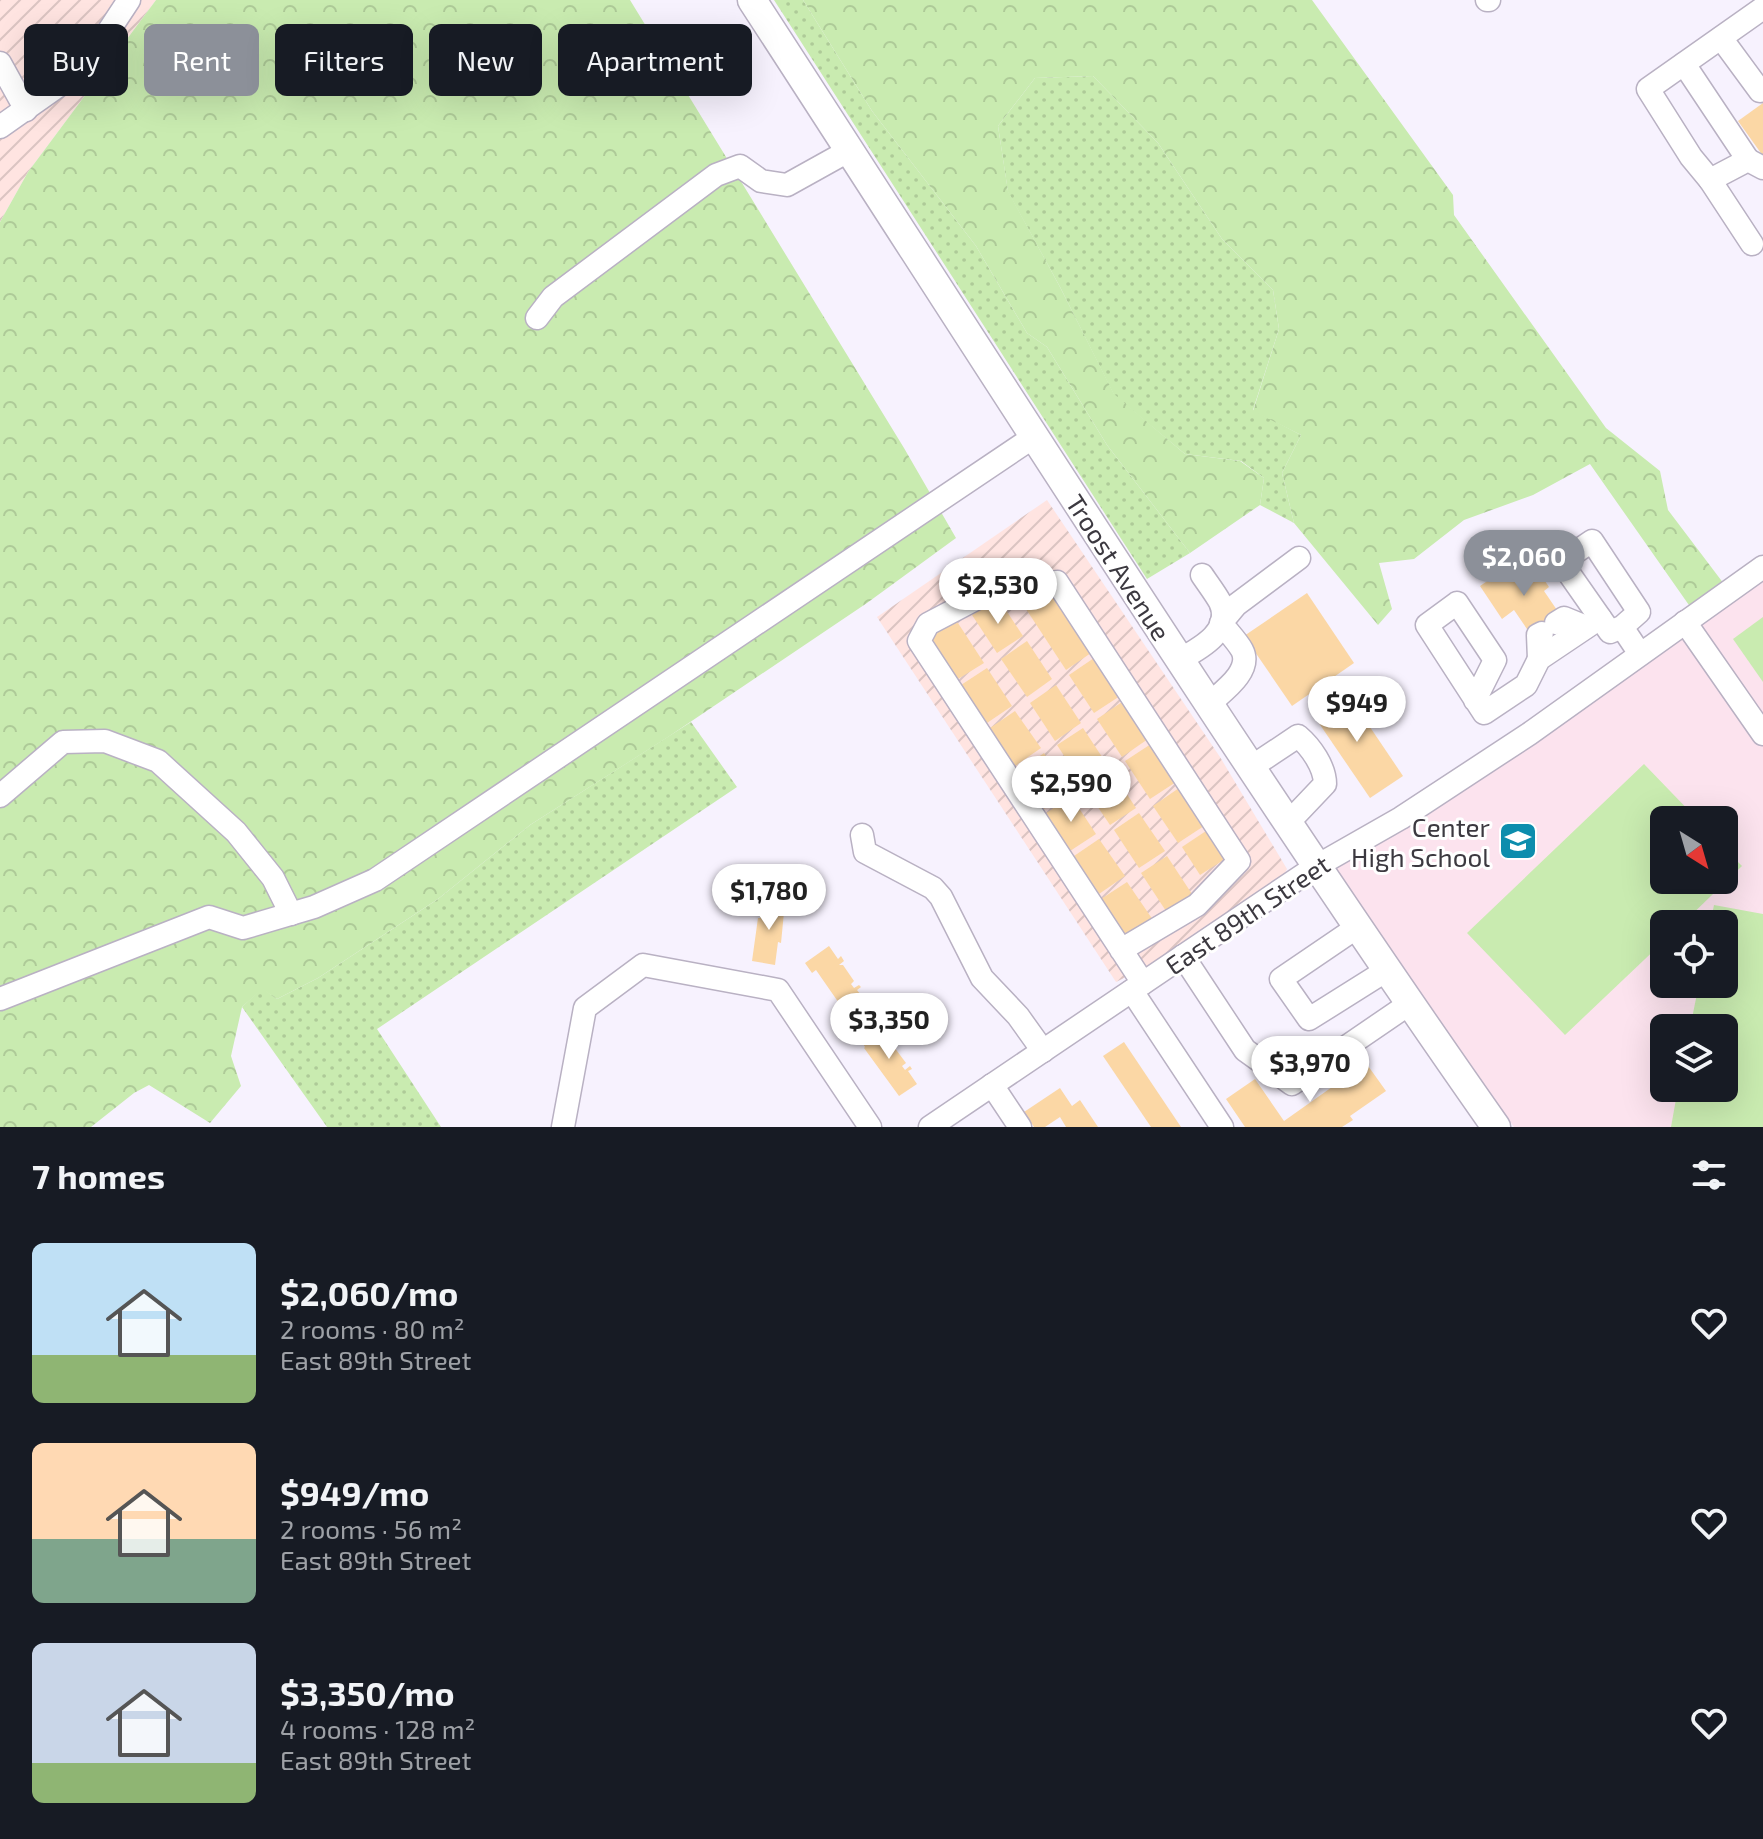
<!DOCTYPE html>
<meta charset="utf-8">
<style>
body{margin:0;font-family:"Exo 2",sans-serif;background:#20242c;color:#f1f3f6;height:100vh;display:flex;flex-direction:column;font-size:30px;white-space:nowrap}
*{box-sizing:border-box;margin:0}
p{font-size:26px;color:#9ea1a6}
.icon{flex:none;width:44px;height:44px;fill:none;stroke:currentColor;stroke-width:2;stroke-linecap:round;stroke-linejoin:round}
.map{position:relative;height:1127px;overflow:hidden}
.side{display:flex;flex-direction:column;background:#171b24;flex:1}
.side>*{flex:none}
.top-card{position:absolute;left:24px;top:24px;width:800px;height:72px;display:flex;gap:16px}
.needle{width:52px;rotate:143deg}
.buttons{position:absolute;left:1650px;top:806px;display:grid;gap:16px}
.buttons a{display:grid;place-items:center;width:88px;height:88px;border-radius:12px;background:#171b24;box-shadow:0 8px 32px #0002;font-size:40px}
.price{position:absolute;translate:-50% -68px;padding:0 18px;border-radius:28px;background:#fff;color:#222;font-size:26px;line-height:52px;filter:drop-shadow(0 2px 4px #0008)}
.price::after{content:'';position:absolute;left:50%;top:48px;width:24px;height:18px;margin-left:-12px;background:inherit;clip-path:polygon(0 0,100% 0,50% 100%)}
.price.selected{background:#8c9099;color:#fff}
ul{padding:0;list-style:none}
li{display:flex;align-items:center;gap:24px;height:200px;padding:0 32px}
li span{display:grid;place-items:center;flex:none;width:224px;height:160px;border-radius:12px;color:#555}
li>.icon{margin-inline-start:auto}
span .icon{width:96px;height:96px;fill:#fffc;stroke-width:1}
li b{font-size:34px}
h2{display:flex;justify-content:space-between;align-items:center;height:96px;padding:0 32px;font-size:34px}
.pill{padding:0 28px;border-radius:12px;background:#171b24;box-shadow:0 8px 32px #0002;font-size:28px;line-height:72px}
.pill.selected{background:#8c9099;color:#fff}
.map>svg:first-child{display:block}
</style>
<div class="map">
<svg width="1763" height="1127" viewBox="0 0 1763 1127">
<defs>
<pattern id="industrial-furrows" width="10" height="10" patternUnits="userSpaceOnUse" patternTransform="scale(2)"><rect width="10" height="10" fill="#ffe4e1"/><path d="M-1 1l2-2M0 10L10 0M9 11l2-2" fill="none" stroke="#dbc4c2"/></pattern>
<pattern id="grass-dots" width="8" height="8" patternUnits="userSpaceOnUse" patternTransform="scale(2)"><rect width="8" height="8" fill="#c9ebb0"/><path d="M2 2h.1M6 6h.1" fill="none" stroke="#aeca98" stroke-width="1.8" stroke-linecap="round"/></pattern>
<pattern id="forest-crowns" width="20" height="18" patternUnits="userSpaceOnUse" patternTransform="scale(2)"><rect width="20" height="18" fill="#c9ebb0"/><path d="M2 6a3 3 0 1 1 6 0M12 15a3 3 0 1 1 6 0" fill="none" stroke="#aeca98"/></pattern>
</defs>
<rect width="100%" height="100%" fill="#f7f2fe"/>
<g fill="url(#industrial-furrows)">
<polygon points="0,0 156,0 28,172 0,222"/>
<polygon points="1047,500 1220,757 1287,869 1283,877 1152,964 1116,982 877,617"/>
</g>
<path fill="#fce3ee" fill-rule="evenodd" d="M1763,577v550h-249l-180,-255 4,-9zM1664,820h60v60h-60zM1664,924h60v60h-60zM1664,1028h60v60h-60z"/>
<g fill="url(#grass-dots)">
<polygon points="774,0 803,0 872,111 976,246 1027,333 1047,347 1107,445 1190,553 1147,579"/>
<polygon points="1093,76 1158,143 1222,239 1273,290 1279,329 1253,410 1301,435 1282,473 1294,523 1260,505 1264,478 1241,461 1185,454 1114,395 1060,287 1008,192 998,126 1035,78"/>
<polygon points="691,722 737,787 377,1029 441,1127 327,1127 242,1007 262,988 277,999 318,978 438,899 530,825"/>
</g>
<g fill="url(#forest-crowns)">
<polygon points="156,0 630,0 904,448 956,538 867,603 668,737 530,825 438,899 318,978 277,999 262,989 242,1007 231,1056 241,1086 210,1123 149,1085 134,1093 91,1127 0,1127 0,222 28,172"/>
<polygon points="803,0 1312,0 1453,195 1454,215 1606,428 1660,471 1668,510 1724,584 1691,608 1590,464 1533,495 1464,520 1414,559 1379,563 1392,609 1378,625 1294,523 1282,473 1301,435 1253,411 1279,329 1273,290 1222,239 1158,143 1093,76 1035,78 998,126 1008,191 1060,287 1114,394 1185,454 1240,461 1264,478 1260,505 1190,553 1107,445 1047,347 1027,333 976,246 872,111"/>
</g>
<g fill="#c9ebb0">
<polygon points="1763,617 1763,682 1733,639"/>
<polygon points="1644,764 1698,820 1664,820 1664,880 1724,880 1724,848 1742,866 1682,924 1664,924 1664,941 1565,1035 1467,933"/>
<polygon points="1714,905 1763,914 1763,1127 1671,1127 1678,1088 1724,1088 1724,1028 1690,1028 1699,984 1724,984 1724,924 1710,924"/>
</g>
<g fill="#fbd7a5">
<polygon points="1763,103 1763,156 1738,121"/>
<polygon points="1527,554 1549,587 1544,591 1559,613 1561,629 1547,639 1529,632 1514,610 1502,619 1480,586"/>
<polygon points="1051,592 1091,653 1066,670 1026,609"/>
<polygon points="1307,593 1354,663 1292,706 1244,636"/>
<polygon points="998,598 1023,636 997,653 972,615"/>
<polygon points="956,620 984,663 958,679 930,637"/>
<polygon points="1027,641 1052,679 1027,697 1001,659"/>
<polygon points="1094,658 1120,696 1094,713 1069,675"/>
<polygon points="987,668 1012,706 987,723 961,685"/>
<polygon points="1056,685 1081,723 1055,741 1030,703"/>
<polygon points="1345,690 1403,776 1370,798 1312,713"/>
<polygon points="1122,702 1148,739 1122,757 1097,719"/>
<polygon points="1015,711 1041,748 1015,766 990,728"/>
<polygon points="1083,728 1108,766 1082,783 1057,745"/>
<polygon points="1151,744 1176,782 1150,799 1125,761"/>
<polygon points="1044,753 1070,792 1044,809 1019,771"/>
<polygon points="1111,770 1136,808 1110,825 1085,788"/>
<polygon points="1179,788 1204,826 1178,843 1153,806"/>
<polygon points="1071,796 1096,834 1070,851 1045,814"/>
<polygon points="1139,813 1165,851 1139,868 1114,830"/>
<polygon points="1206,831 1225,859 1200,875 1182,847"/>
<polygon points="1099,839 1125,876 1099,894 1074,856"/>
<polygon points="1167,856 1192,894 1166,911 1141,873"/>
<polygon points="1127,882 1153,920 1127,937 1101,899"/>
<polygon points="763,898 785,902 781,943 778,942 775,965 752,961 758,918 760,918"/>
<polygon points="829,946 838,959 841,956 844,961 839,965 843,965 854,981 851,984 854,988 859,985 861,987 857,990 866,1002 843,1018 837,1008 841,1006 816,970 812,973 805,963"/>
<polygon points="880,1027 889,1040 892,1038 895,1043 890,1046 892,1049 894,1047 906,1063 902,1066 905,1070 910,1066 912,1069 908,1071 917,1084 899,1096 864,1048 865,1047 861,1040"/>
<polygon points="1124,1042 1181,1127 1151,1127 1103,1056"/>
<polygon points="1366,1063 1386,1091 1350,1116 1353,1120 1342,1127 1245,1127 1226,1099 1255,1079 1284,1121"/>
<polygon points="1060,1088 1072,1106 1080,1100 1098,1127 1066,1127 1060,1117 1045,1127 1034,1127 1024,1112"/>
</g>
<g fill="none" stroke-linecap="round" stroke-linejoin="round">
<defs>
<g id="minor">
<polyline points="1487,0 1489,0"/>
<polyline points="1763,8 1648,89 1691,157 1710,180 1748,160 1763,168"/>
<polyline points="1721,38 1760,91"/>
<polyline points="0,63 26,110"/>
<polyline points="1684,64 1748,160"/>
<polyline points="0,127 68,79 100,44 129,0"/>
<polyline points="1710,180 1752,244"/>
<polyline points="537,318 553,297 716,175 740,166 761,181 787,185 850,150"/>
<polyline points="1685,622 1763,734"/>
<polyline points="1556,623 1564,618 1586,627"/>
<polyline points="1622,627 1610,632 1561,562 1592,541 1639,612 1622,627 1640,654"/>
<polyline points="1539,659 1538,635 1542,633"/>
<path d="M1179,660c20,-11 55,-29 41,-58 -5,-9 -12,-18 -18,-27"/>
<polyline points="1475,700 1495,660 1457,603 1427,625 1484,713 1526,685 1539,659 1600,618"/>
<path d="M1209,704c13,-12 44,-33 33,-54 -5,-9 -14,-18 -21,-27l15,-18 63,-47"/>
<path d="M1250,768l48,-32c13,11 27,31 27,48l-38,40"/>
<polyline points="0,796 63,742 105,741 158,761 236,832 273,878 291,914"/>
<polyline points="862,835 865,852 933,888 941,897 982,978 1018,1016 1043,1051"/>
<polyline points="1356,928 1281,979 1309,1019 1387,970"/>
<path d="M1121,950l76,-45 42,-44 -182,-279 -68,10 -61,32 -9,17c75,114 149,228 224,342"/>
<polyline points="1183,956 1245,1050 1292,1084 1409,1004"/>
<polyline points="1132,991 1222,1127"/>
<polyline points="0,999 209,917 243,928 314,907 375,880 1035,436"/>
<polyline points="992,1085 1020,1127"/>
<polyline points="563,1127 585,1008 643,965 778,990 870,1127"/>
<polyline points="930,1127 1315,867 1401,818 1529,734 1763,567"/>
</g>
<path id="major" d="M752,0c245,377 485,758 744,1127"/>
</defs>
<use href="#minor" stroke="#b9b1c3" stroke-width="25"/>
<use href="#major" stroke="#b9b1c3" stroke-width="31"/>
<use href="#minor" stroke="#fff" stroke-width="22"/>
<use href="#major" stroke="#fff" stroke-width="28"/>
</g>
<defs>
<symbol id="school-square" viewBox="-11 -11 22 22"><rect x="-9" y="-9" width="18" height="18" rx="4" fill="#0d8dad" stroke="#fff"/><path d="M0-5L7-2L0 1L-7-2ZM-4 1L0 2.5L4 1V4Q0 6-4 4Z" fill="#fff"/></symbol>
</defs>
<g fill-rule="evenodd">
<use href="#school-square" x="1496" y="819" width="44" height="44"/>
</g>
<g text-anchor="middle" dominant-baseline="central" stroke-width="6" stroke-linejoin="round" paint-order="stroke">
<g font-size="26" fill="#3c3940" stroke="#fff">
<text transform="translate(1119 567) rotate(57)">Troost Avenue</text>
<text transform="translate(1247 914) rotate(-34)">East 89th Street</text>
</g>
<g font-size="26" fill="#3c3940" stroke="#fff" text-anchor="end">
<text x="1490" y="826">Center<tspan x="1490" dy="30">High School</tspan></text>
</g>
</g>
</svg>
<div class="buttons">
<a><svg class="needle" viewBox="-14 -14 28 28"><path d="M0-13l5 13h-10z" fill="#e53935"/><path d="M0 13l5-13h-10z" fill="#9ea1a6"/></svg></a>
<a><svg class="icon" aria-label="locate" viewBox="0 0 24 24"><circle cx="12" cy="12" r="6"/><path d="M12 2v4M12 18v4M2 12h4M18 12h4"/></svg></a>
<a><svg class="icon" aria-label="layers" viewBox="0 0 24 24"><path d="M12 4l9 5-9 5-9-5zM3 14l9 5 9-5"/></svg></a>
</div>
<b class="price selected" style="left:1524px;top:598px">$2,060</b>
<b class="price" style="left:998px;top:626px">$2,530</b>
<b class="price" style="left:1357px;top:744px">$949</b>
<b class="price" style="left:1071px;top:824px">$2,590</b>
<b class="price" style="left:769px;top:932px">$1,780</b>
<b class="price" style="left:889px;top:1061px">$3,350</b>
<b class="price" style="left:1310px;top:1104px">$3,970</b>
<div class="top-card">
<a class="pill">Buy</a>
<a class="pill selected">Rent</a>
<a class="pill">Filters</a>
<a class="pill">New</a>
<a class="pill">Apartment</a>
</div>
</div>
<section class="side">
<h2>7 homes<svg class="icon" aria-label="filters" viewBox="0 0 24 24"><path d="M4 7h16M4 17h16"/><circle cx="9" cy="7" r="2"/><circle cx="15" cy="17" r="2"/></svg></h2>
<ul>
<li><span style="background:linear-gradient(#bfe0f5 70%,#8fb573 0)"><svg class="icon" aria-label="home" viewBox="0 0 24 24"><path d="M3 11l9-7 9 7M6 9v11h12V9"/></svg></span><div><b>$2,060/mo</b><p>2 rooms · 80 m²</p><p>East 89th Street</p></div><svg class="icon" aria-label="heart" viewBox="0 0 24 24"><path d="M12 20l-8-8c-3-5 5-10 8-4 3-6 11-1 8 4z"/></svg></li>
<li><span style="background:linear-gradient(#ffd9b3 60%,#7fa58c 0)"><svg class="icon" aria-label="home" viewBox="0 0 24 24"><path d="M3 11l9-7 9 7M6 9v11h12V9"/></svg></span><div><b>$949/mo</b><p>2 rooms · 56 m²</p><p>East 89th Street</p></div><svg class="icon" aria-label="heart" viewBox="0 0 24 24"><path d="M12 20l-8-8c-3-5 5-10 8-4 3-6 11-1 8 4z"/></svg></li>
<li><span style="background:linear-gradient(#c9d6e8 75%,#8fb573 0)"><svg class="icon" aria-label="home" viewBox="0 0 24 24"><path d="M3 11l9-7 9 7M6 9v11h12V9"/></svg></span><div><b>$3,350/mo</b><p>4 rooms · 128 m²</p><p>East 89th Street</p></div><svg class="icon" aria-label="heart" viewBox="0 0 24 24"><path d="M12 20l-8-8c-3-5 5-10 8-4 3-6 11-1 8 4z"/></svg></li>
</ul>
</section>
